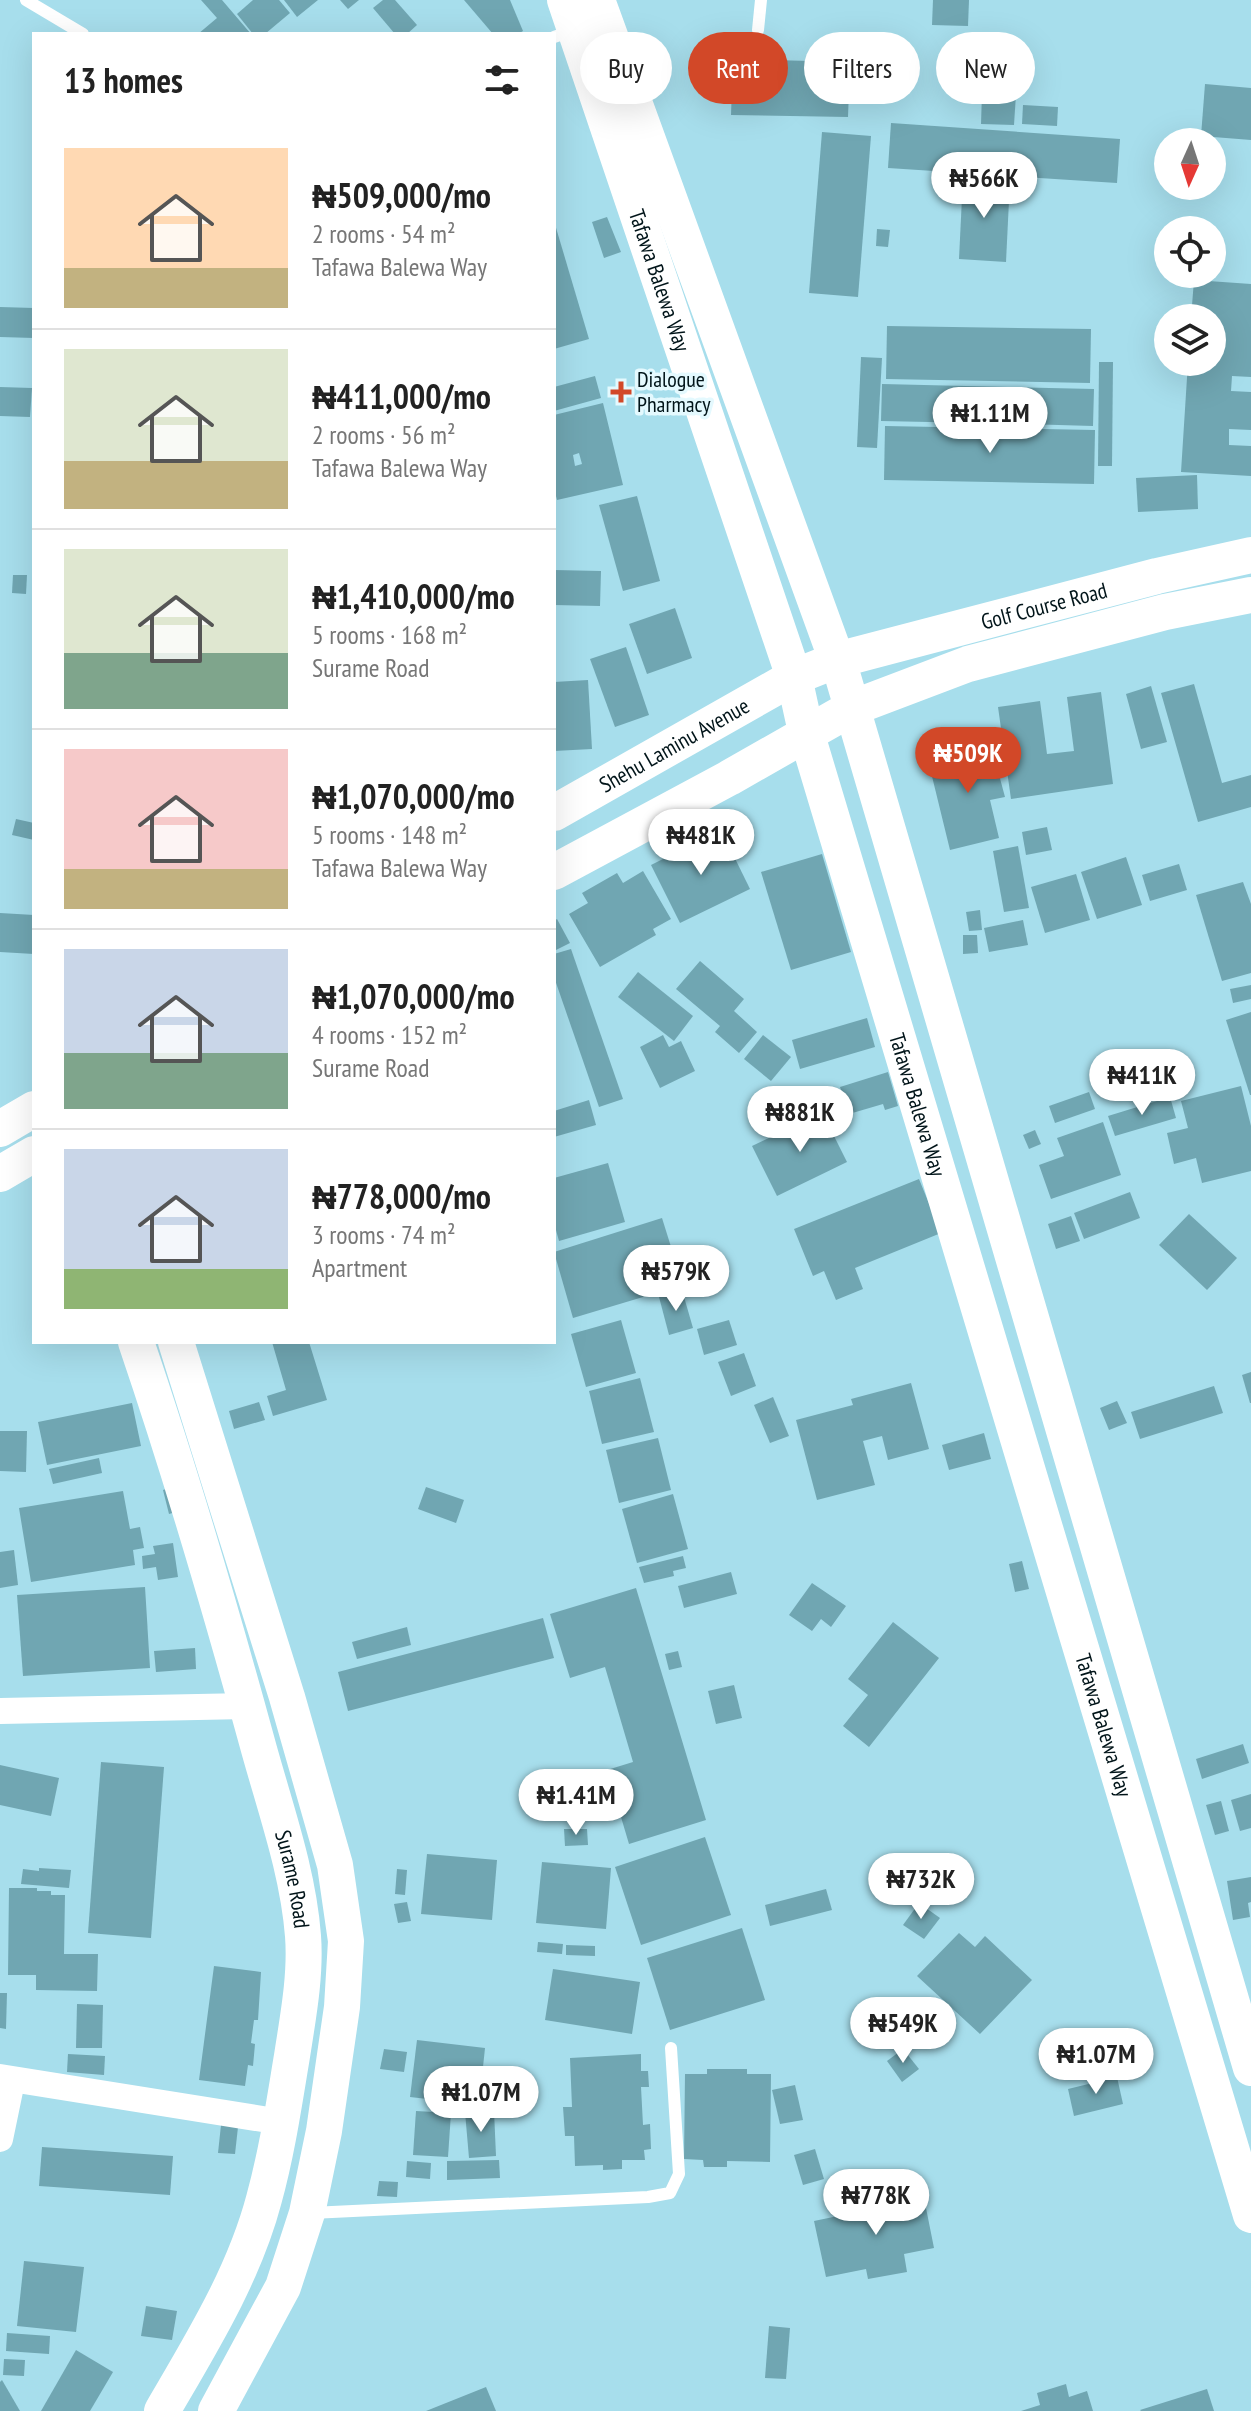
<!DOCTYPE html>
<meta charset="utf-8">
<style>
body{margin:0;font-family:"PT Sans Narrow",sans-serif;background:#f2f2f2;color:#222;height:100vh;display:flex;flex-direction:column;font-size:30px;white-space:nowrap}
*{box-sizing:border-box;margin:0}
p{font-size:26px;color:#767676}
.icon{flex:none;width:44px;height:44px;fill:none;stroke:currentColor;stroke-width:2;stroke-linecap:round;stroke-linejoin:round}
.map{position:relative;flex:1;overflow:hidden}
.details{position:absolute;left:32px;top:32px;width:524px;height:1312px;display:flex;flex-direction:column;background:#fff;border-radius:0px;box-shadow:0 8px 32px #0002}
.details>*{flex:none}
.hud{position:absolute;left:580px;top:32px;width:550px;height:72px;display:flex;gap:16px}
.needle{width:52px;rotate:183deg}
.controls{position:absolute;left:1154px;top:128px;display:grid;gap:16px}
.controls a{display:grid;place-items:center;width:72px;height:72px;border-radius:50%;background:#fff;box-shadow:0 8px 32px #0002;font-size:40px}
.price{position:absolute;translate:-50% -68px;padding:0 18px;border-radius:28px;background:#fff;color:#222;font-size:26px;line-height:52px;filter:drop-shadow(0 2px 4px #0008)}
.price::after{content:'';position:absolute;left:50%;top:48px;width:24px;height:18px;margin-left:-12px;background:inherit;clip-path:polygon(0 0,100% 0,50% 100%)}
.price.on{background:#d24828;color:#fff}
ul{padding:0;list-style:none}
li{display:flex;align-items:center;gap:24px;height:200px;padding:0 32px}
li+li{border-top:2px solid #e0e0e0}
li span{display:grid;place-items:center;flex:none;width:224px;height:160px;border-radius:0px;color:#555}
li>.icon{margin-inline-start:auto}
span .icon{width:96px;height:96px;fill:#fffc;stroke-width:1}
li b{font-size:34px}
h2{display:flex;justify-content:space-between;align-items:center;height:96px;padding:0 32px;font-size:34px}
.tag{padding:0 28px;border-radius:36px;background:#fff;box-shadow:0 8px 32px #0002;font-size:28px;line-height:72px}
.tag.on{background:#d24828;color:#fff}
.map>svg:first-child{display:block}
</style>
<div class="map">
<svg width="1251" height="2411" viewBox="0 0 1251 2411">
<rect width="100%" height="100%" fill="#a7deec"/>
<g fill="#70a6b2" fill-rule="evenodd">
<polygon points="201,0 222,0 251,34 198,34 217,18"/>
<polygon points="253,0 279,0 290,13 265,34 253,34 237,14"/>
<polygon points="284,0 318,0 297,17"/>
<polygon points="340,0 359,0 348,9"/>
<polygon points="383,0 395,0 417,25 407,34 395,34 373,8"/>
<polygon points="464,0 510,0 523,31 518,34 493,34"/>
<polygon points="933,0 969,0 968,26 932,25"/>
<polygon points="733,59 850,62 848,117 731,115"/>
<polygon points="1205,84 1251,88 1251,140 1201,136"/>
<polygon points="982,93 1016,94 1014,125 981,124"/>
<polygon points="1023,105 1058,107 1057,126 1022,124"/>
<polygon points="891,123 1120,139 1117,183 888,168"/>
<polygon points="822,132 871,136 858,297 809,293"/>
<polygon points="963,177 1010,180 1006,262 959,259"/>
<polygon points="607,217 621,252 604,258 592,222"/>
<polygon points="554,221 589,339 554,349"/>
<polygon points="877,229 890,230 888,247 876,246"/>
<polygon points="1194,280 1251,284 1251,377 1232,376 1231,391 1251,392 1251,430 1229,429 1229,445 1251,446 1251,476 1181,472 1188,362 1212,362 1212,318 1191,318"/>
<polygon points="0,307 34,308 34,338 0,337"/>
<polygon points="887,326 1091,329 1090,383 886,379"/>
<polygon points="861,357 882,358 877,448 857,447"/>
<polygon points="1099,362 1113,362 1112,466 1098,466"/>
<polygon points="595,376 601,398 554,411 554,387"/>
<polygon points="882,384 1094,389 1093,426 993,423 994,397 977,396 977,423 881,421"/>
<polygon points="0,387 32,388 30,417 0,416"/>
<path d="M603,403l20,82 -66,15 -3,-12v-73zM579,453l3,11 -7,2 -2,-11z"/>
<polygon points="885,426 1095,430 1094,484 884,480"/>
<polygon points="1197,475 1198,509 1138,512 1136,478"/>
<polygon points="637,496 660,581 623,591 599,505"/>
<polygon points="554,570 601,571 600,606 554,605"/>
<polygon points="13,575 27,575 26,594 12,593"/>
<polygon points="675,608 692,658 647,674 629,624"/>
<polygon points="626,647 649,715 615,727 590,659"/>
<polygon points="588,680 592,749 554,751 554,682"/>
<polygon points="1194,684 1222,783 1251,775 1251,807 1198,822 1161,693"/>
<polygon points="1151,686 1167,742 1141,749 1126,694"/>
<polygon points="1101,692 1113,784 1011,799 998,707 1040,701 1047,754 1074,751 1067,697"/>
<polygon points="991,745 1005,797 990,800 999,838 950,850 928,760"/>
<polygon points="16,819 34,823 34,840 12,835"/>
<polygon points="1047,827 1052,850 1026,855 1022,832"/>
<polygon points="721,830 750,889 680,923 651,865"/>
<polygon points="1018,846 1029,908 1004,912 993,851"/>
<polygon points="822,854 851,952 791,970 761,872"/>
<polygon points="1126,857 1142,905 1097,919 1081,872"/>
<polygon points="1179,864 1187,890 1150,901 1142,875"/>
<polygon points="643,871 671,919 653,929 656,935 600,967 569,914 588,903 582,893 617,873 623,883"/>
<polygon points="1076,874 1090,920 1045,933 1031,887"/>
<polygon points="1243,882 1251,904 1251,973 1222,981 1196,895"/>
<polygon points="980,910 982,930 969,931 966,912"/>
<polygon points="0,913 34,915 34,954 0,952"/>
<polygon points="557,919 570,943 554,951 554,921"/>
<polygon points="1023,920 1028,945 989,952 984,928"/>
<polygon points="963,935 977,935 978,953 963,954"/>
<polygon points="571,949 623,1099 599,1107 554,977 554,954"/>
<polygon points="700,961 744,999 734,1011 757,1032 739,1053 715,1032 720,1026 676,989"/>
<polygon points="638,972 693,1016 674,1041 618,997"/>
<polygon points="1251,985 1251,999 1233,1003 1230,989"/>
<polygon points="1251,1012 1251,1095 1250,1095 1226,1020"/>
<polygon points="867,1018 875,1047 800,1069 792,1040"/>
<polygon points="663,1035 669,1047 681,1041 695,1071 660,1088 640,1047"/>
<polygon points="763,1035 791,1057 771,1081 744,1059"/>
<polygon points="888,1072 898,1106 885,1110 883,1104 849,1114 840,1087"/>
<polygon points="1241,1086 1251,1126 1251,1171 1202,1183 1196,1158 1174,1164 1167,1133 1188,1128 1181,1101"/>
<polygon points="1089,1092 1095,1109 1055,1123 1049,1106"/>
<polygon points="1170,1097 1176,1118 1115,1136 1108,1116"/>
<polygon points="589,1100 596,1125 554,1137 554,1111"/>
<polygon points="822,1112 847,1162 777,1196 752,1146"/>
<polygon points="1103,1122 1121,1175 1051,1199 1039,1165 1064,1156 1057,1138"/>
<polygon points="1035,1130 1041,1144 1029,1149 1023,1135"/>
<polygon points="608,1163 625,1222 559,1241 554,1223 554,1178"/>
<polygon points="919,1179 941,1233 855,1268 863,1289 836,1300 824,1271 813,1276 794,1229"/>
<polygon points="1130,1192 1140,1218 1084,1239 1074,1213"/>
<polygon points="1189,1214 1237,1258 1207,1290 1159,1245"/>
<polygon points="1071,1216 1080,1241 1056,1249 1048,1224"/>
<polygon points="662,1218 683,1285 573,1318 554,1252"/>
<polygon points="682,1290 693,1328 669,1335 659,1297"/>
<polygon points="621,1320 636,1373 586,1387 571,1334"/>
<polygon points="729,1320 737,1345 704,1355 697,1329"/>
<polygon points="272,1342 309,1342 327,1400 273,1416 267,1396 286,1390"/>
<polygon points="744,1353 756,1386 731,1396 718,1362"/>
<polygon points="1251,1372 1251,1403 1250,1403 1242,1375"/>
<polygon points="640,1378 654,1432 602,1444 589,1391"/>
<polygon points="911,1383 929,1449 888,1460 882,1436 863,1441 875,1485 817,1500 796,1420 853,1405 851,1399"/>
<polygon points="1214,1386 1223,1413 1140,1439 1131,1412"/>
<polygon points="773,1397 789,1436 770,1443 754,1405"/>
<polygon points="1117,1401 1127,1423 1109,1430 1100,1408"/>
<polygon points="259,1402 265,1420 234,1429 229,1411"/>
<polygon points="132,1403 141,1446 47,1465 38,1422"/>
<polygon points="0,1431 27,1431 26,1472 0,1471"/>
<polygon points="984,1433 991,1459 949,1470 942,1445"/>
<polygon points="658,1438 671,1490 619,1503 606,1450"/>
<polygon points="99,1458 102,1473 53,1484 49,1469"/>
<polygon points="178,1485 186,1509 169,1514 163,1490"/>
<polygon points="426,1487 464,1500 456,1523 418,1509"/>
<polygon points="123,1491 130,1529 140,1527 144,1548 133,1550 135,1565 31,1582 19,1508"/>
<polygon points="673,1494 688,1549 637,1563 622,1509"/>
<polygon points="173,1543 178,1577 158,1580 156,1567 143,1569 142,1556 155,1554 153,1546"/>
<polygon points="14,1550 18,1585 0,1588 0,1552"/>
<polygon points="683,1556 686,1568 673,1571 674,1576 644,1583 639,1567"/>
<polygon points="1022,1561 1029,1589 1015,1592 1009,1564"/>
<polygon points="731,1572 737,1594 684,1608 678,1586"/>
<polygon points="812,1583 846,1606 831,1627 821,1619 812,1631 789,1615"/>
<polygon points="145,1587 150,1668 23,1676 17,1595"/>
<polygon points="636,1588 706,1820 629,1844 607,1770 633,1762 605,1667 570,1678 550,1614"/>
<polygon points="543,1618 554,1658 348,1711 338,1672"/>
<polygon points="893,1622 939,1658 869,1747 843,1726 868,1695 848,1679"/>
<polygon points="407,1627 411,1645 357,1659 352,1642"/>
<polygon points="195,1648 196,1669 156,1672 154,1651"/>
<polygon points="678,1651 682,1667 669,1670 665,1654"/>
<polygon points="734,1685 742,1718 716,1724 708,1691"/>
<polygon points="1243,1744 1249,1763 1202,1779 1196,1759"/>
<polygon points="101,1762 164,1767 151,1938 88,1933"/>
<polygon points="0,1765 59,1778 51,1816 0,1805"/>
<polygon points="1251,1794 1251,1828 1240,1831 1231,1800"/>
<polygon points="1221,1801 1229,1831 1215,1835 1206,1805"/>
<polygon points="564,1829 587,1829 588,1845 565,1846"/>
<polygon points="705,1837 731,1915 641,1945 615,1867"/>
<polygon points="427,1854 497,1860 492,1920 421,1914"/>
<polygon points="542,1862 611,1868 606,1929 536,1923"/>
<polygon points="39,1868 71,1870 69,1888 21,1884 23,1869 39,1871"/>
<polygon points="397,1869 407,1870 405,1895 395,1894"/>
<polygon points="1251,1877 1251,1902 1248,1903 1250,1917 1233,1920 1227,1881"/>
<polygon points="9,1888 37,1888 37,1891 51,1891 51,1895 65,1895 64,1954 98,1954 97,1991 36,1990 36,1975 8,1975"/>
<polygon points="826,1889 832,1910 770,1926 765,1905"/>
<polygon points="407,1902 411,1921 398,1923 394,1904"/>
<polygon points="919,1903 940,1918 924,1939 903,1925"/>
<polygon points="742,1928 765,2000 670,2030 647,1958"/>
<polygon points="959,1933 975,1947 985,1936 1032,1980 980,2034 917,1976"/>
<polygon points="538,1942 563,1944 562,1954 537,1952"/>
<polygon points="566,1945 595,1946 595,1956 566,1955"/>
<polygon points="214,1966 261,1972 258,2020 254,2020 251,2043 255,2044 253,2066 248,2065 245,2086 199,2080"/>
<polygon points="553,1969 640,1982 632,2034 545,2020"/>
<polygon points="0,1993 7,1993 6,2029 0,2028"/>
<polygon points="77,2004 103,2005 102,2048 76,2048"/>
<polygon points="417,2040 485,2048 479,2105 410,2097"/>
<polygon points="384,2049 407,2052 404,2072 380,2069"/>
<polygon points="903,2049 919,2069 902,2082 887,2061"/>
<polygon points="68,2054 105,2056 104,2075 67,2072"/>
<polygon points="641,2054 641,2071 648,2071 649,2087 641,2087 643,2125 650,2124 651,2149 644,2150 645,2160 622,2160 622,2169 603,2170 603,2165 575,2166 574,2136 565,2136 563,2107 572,2107 570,2058"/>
<polygon points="707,2069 747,2069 747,2074 771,2074 770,2162 727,2161 727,2167 704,2167 703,2160 684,2159 685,2074 707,2074"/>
<polygon points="1117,2077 1123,2104 1074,2116 1068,2089"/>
<polygon points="795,2085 803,2120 780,2124 772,2090"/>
<polygon points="416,2111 451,2113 448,2157 413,2155"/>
<polygon points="494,2111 496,2156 469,2158 465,2112"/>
<polygon points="221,2125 238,2127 235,2154 218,2153"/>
<polygon points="42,2147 173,2156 170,2195 39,2186"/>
<polygon points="815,2149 824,2179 803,2185 794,2155"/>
<polygon points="499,2160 500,2178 447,2180 447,2161"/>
<polygon points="407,2161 431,2163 430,2179 406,2177"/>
<polygon points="379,2181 398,2182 397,2197 377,2196"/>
<polygon points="922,2188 934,2248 904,2254 907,2272 868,2279 866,2269 826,2277 814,2221 886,2206 884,2195"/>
<polygon points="24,2261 84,2267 76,2332 17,2326"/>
<polygon points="146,2306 177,2311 172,2340 141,2336"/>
<polygon points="769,2326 790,2328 786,2379 765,2378"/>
<polygon points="7,2333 50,2336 49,2354 6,2351"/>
<polygon points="76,2350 113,2372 90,2411 41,2411"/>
<polygon points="4,2359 25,2360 24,2376 3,2375"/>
<polygon points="2,2380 20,2411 0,2411 0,2382"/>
<polygon points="1066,2384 1069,2397 1087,2391 1093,2411 1021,2411 1040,2405 1037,2393"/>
<polygon points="486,2387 496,2411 426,2411"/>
<polygon points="1207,2389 1214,2411 1141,2411 1140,2410"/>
</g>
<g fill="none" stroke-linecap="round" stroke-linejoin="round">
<g stroke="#fff" stroke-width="12">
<polyline points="26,0 83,34"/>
<polyline points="758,30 761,0"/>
<polyline points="554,37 574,30"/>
<polyline points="311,2213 648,2197 670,2193 679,2174 671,2048"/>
</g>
<g stroke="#fff" stroke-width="26">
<polyline points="0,1711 247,1706"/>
<polyline points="0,2077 281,2122"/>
<polyline points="0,2139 12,2081"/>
</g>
<g stroke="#fff" stroke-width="36">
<path id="s1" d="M565,0l229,677 12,55 445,1483"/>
<polyline points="597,0 843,677 1251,2068"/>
<path id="s2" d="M554,813l240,-136 43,-17 320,-84 94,-21"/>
<polyline points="554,872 729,778 852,708 968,664 1165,612 1251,595"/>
<polyline points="0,1129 34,1109"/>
<polyline points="0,1174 34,1154"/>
<path id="s3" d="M136,1342c45,132 84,265 121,400 17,63 41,128 46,194 3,39 -5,81 -11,120 -8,48 -15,96 -28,143 -20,76 -63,145 -102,212"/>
<polyline points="176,1342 287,1697 335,1865 346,1941 342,2007 324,2131 307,2213 283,2287 216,2411"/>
</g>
</g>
<path fill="#d24828" stroke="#e4f9fe" stroke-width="3" d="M617 380h8v8h8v8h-8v8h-8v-8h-8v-8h8z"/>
<g text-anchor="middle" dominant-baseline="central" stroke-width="7" stroke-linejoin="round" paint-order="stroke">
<g font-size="22" fill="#011419" stroke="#e4f9fe">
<text stroke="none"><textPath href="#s1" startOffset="296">Tafawa Balewa Way</textPath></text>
<text stroke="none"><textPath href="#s2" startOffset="536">Golf Course Road</textPath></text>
<text stroke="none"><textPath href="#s2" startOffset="138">Shehu Laminu Avenue</textPath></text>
<text stroke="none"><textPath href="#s1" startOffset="1160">Tafawa Balewa Way</textPath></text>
<text stroke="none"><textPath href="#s1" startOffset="1808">Tafawa Balewa Way</textPath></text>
<text stroke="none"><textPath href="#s3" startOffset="560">Surame Road</textPath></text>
</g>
<g font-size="22" fill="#011419" stroke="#e4f9fe" text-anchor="start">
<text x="637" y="379">Dialogue<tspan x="637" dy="25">Pharmacy</tspan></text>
</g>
</g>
</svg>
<div class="controls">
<a><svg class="needle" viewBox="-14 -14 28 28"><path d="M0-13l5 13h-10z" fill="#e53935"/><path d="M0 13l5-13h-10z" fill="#767676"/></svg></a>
<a><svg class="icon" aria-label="locate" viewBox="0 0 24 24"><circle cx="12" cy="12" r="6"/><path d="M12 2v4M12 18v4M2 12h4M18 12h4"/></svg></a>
<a><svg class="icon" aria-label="layers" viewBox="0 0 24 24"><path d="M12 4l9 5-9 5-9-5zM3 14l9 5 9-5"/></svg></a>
</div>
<b class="price" style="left:984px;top:220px">₦566K</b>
<b class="price" style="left:990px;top:455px">₦1.11M</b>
<b class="price on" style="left:968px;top:795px">₦509K</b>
<b class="price" style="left:701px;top:877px">₦481K</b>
<b class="price" style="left:1142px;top:1117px">₦411K</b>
<b class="price" style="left:800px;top:1154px">₦881K</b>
<b class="price" style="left:676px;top:1313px">₦579K</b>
<b class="price" style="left:576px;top:1837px">₦1.41M</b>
<b class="price" style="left:921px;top:1921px">₦732K</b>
<b class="price" style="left:903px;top:2065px">₦549K</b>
<b class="price" style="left:1096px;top:2096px">₦1.07M</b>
<b class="price" style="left:481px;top:2134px">₦1.07M</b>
<b class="price" style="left:876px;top:2237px">₦778K</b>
<div class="hud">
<a class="tag">Buy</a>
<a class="tag on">Rent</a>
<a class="tag">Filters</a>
<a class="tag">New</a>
</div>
<section class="details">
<h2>13 homes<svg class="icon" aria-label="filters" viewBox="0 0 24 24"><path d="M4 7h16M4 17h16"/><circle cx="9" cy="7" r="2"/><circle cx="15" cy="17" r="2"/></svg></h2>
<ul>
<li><span style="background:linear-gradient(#ffd9b3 75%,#c2b280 0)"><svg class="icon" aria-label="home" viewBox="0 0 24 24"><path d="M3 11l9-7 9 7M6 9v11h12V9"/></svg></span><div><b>₦509,000/mo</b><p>2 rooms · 54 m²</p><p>Tafawa Balewa Way</p></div></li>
<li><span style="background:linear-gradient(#dfe7d0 70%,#c2b280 0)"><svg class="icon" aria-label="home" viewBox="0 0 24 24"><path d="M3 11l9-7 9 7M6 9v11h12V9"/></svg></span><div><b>₦411,000/mo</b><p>2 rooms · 56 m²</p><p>Tafawa Balewa Way</p></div></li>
<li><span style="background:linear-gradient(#dfe7d0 65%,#7fa58c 0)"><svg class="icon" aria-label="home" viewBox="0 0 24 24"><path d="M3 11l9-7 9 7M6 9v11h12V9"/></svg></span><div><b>₦1,410,000/mo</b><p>5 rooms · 168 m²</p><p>Surame Road</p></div></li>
<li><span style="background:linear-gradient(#f6c9c9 75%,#c2b280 0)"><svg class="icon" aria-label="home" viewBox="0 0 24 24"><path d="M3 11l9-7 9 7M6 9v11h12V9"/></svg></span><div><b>₦1,070,000/mo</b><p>5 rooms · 148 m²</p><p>Tafawa Balewa Way</p></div></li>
<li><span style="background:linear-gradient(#c9d6e8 65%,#7fa58c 0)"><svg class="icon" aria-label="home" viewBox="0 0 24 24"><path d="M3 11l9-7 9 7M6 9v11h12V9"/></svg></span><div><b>₦1,070,000/mo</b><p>4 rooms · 152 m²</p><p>Surame Road</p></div></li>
<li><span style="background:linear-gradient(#c9d6e8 75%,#8fb573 0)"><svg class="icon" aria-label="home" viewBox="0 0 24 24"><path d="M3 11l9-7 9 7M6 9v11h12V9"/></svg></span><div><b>₦778,000/mo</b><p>3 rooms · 74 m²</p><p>Apartment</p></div></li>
</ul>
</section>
</div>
